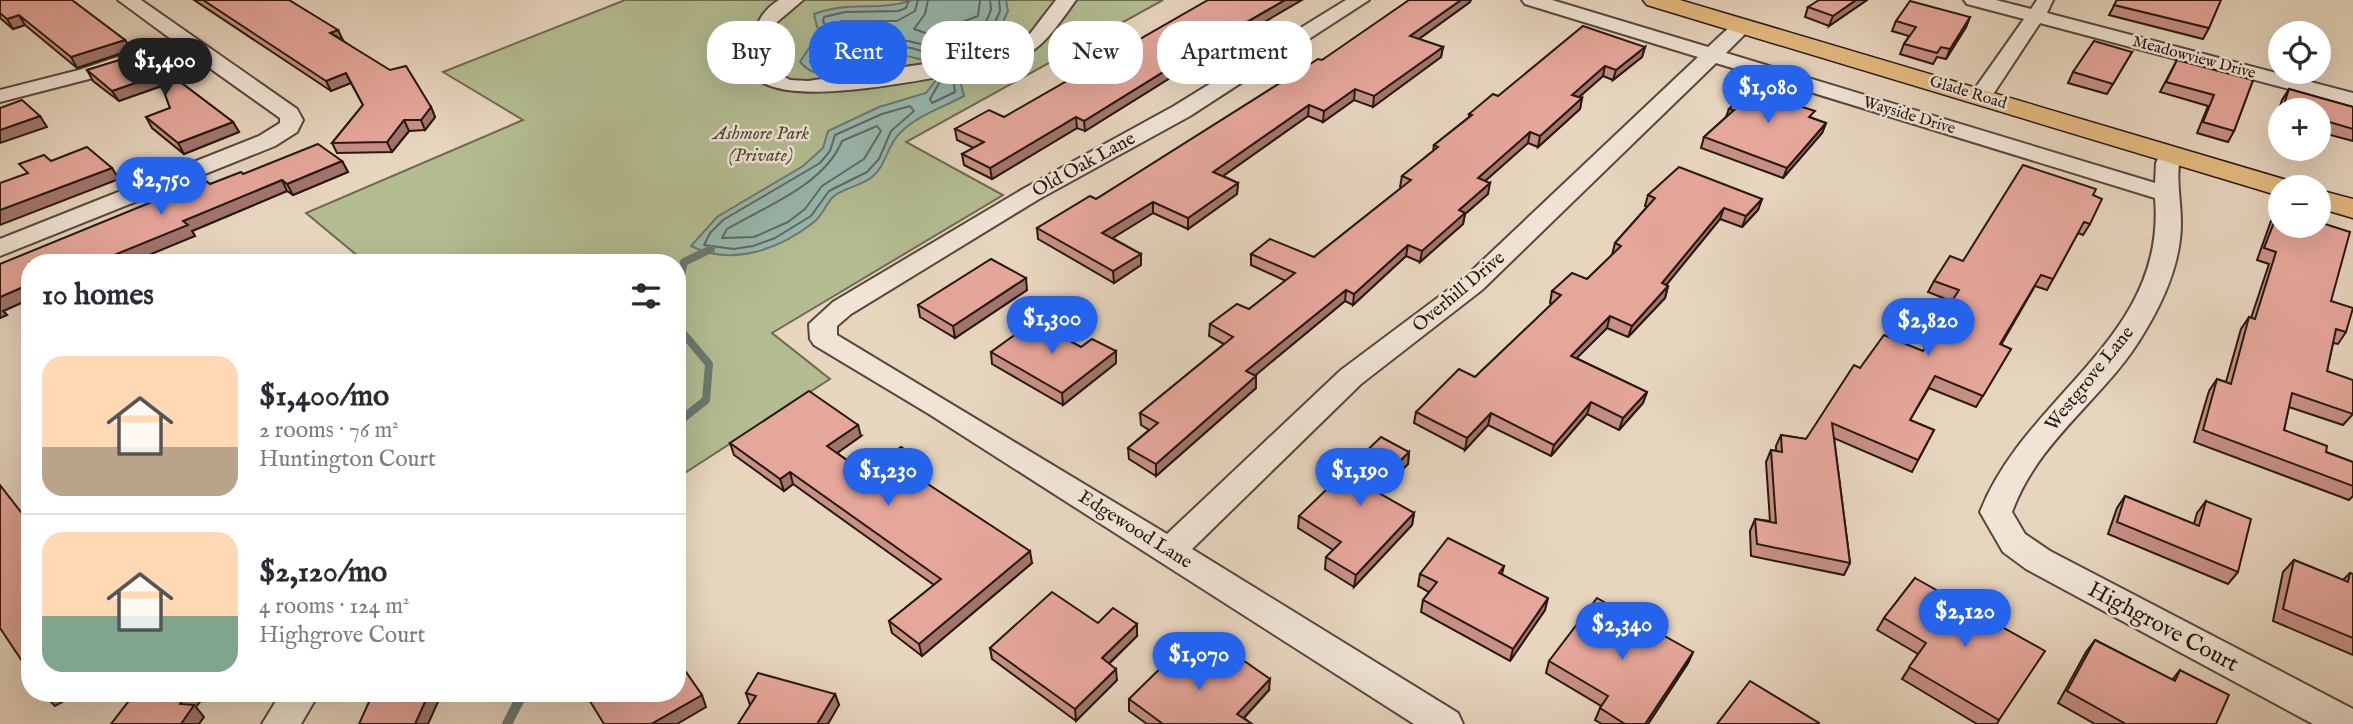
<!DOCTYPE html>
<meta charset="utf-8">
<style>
body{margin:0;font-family:"IM FELL English",serif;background:#f2f2f3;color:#2b2b33;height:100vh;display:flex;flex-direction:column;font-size:26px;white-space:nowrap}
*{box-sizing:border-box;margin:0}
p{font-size:23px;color:#7c7c81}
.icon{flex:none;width:38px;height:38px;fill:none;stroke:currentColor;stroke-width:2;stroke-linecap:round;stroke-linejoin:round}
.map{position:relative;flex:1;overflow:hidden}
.details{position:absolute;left:21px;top:254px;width:665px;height:448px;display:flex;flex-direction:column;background:#fff;border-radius:28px;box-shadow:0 7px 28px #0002}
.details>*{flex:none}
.top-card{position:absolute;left:707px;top:21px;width:665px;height:63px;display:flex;gap:14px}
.fabs{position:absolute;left:2268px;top:21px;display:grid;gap:14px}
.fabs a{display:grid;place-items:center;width:63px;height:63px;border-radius:50%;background:#fff;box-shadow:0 7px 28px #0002;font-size:35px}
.price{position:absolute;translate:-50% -60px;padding:0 16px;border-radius:24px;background:#2563eb;color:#fff;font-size:23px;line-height:46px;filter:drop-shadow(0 2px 4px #0008)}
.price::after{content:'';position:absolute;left:50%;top:42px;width:21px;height:16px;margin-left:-10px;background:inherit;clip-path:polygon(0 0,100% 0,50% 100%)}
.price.on{background:#222;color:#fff}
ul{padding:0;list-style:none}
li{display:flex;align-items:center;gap:21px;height:175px;padding:0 21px}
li+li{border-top:2px solid #e1e1e2}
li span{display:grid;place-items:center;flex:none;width:196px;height:140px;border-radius:21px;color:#555}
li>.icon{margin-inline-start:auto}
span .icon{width:84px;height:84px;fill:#fffc;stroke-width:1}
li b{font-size:30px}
h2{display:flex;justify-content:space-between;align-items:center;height:84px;padding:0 21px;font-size:30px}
.tag{padding:0 24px;border-radius:28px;background:#fff;box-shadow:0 7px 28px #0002;font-size:24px;line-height:63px}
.tag.on{background:#2563eb;color:#fff}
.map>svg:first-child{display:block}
</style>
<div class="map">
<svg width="2353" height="724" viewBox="0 0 2353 724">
<rect width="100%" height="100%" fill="#e7d5be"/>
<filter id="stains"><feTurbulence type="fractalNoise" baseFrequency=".00286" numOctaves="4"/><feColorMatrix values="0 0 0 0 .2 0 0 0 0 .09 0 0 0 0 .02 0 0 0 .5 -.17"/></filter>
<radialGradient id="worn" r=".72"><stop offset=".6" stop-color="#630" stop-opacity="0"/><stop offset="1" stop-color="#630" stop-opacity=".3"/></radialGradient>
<polygon fill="#b4bd92" stroke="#6e6a52" stroke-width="2" points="625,0 1163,0 906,142 1003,195 772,333 830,379 677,478 677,262 365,262 306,213 523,120 443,72"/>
<path fill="#97b9b0" stroke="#6a7971" stroke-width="2" d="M912,0h94l2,11 -12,26 -32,12 -10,9 10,38c-22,12 -46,19 -64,37 -13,12 -14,33 -28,44 -11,9 -28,11 -38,19 -8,7 -11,19 -20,26 -34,27 -82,45 -123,24l26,-29 86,-51 20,-18 5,-17 51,-24 47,-14 10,-13 -4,-17c-17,-6 -38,-11 -55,-7 -26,6 -54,33 -77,6l9,-14 19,-12 -11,-9 -3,-13c38,-14 65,-2 98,-14z"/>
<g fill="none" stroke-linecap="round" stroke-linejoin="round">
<g stroke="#5f6861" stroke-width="2">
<path d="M909,0l-3,8 -8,3 -53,1 -21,5 -1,5 10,9 1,7 -20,15 -4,9c40,17 76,-39 128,-2"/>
<polyline points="918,0 915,11 897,21 841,21 843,38 837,53 882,40 908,41 941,49 957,35 985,24 991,10 990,0"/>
<polyline points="928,0 925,14 914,29 937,37 952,26 978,16 980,0"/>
<polyline points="947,59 960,43 991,31 1000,11 999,0"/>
<polyline points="942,78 930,99 932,103 955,92 953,76"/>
<polygon points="910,106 914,111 891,131 879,159 867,172 829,191 811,216 775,238 753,246 734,249 704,245 710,233 723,220 820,163 830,151 835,135 882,114"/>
<path d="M877,126l4,5 -17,28 -42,27 -17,23 -17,13 -34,15 -32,1 5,-9c39,-23 97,-44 115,-88z"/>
</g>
<g stroke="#6a7971" stroke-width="8">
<polyline points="677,291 684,262 711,249"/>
<polyline points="677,326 709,364 706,400 677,423"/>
</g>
<polyline stroke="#6a7971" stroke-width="10" points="507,724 523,693"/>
<defs>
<g id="minor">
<polygon points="118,0 141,0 297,109 303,120 297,132 275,146 0,256 0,239 259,136 280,123 280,118 183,49 93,78 0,102 0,90 79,70 171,39"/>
<path d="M779,0h24l-26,22 -5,18 1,31 17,9 18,1 186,-27 32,-15 30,-39h20c-24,33 -37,56 -78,66 -47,7 -217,49 -245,8 -2,-29 -2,-57 26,-74z"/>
<path d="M1346,0h23l-179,116 -151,83 -188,115 -14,12v9l330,199 174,-164 123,-92 234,-221 -173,-53 -3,-4h30l156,47 27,-25h14l3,4 -3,4 -23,23 429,130 1,-20 6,-14h16l3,5c-6,23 0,45 0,69 0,39 -17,77 -37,110 -38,65 -105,105 -132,179l13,22 25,17 303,158v15h-40l-287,-155 -23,-17 -23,-40c46,-118 187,-173 175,-314l-439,-135 -234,227 -121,94 -169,165 266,164 5,11h-49l-485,-310 -115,-69 -4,-6 -1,-15 24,-22 190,-113 151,-83z"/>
<polygon points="1964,0 1996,0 2031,9 2037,0 2053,0 2047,13 2353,93 2353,106 2040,23 1988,102 1972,102 1969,97 2024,19 1967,4"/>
<polygon points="281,693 319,693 301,724 262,724"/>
</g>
<g id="major">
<polygon points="1643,0 1680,0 2290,181 2295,187 2280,187 2280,196 2270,193 1647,5"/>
<polygon points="2319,190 2353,199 2353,218 2319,208"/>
</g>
</defs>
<use href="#minor" stroke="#57473d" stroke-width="4"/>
<use href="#major" stroke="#271812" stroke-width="3"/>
<use href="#minor" fill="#efe4d5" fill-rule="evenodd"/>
<use href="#major" fill="#e4ba7f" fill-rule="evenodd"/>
</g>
<g fill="#c69085" stroke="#271812" stroke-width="2">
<polygon points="0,0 125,40 131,50 77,68 25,25 13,29 0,18"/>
<polygon points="194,0 289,0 431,107 435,117 425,130 409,131 392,152 337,153 332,143 363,105 351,83 331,91"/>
<polygon points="1867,0 1829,26 1805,17 1808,7"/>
<polygon points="2117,0 2209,28 2203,39 2109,15"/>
<polygon points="1470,2 1419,39 1443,47 1441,57 1373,107 1354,100 1323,122 1308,116 1223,176 1238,183 1237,194 1188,229 1153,213 1112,238 1141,254 1141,265 1114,283 1038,239 1037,228 1096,199 1322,60"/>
<polygon points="1970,17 1966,27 1946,59 1937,57 1933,64 1900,54 1904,44 1909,36 1892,31 1896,21"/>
<polygon points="1237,38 1236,42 1198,65 1194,63 1085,131 1077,128 992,179 964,165 962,154 974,148 957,140 955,129 1004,117"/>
<polygon points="1645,47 1642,57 1613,80 1603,76 1579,97 1582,98 1580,109 1538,147 1528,143 1485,181 1488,194 1465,214 1463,224 1420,262 1406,256 1353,305 1345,301 1255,375 1256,388 1156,476 1129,459 1128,448 1149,430 1141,425 1140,413 1224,344 1209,336 1210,324 1249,309 1286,281 1251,265 1251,254 1314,257 1401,188 1400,187 1402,176 1433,151 1434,145 1469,117 1469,114 1498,96"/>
<polygon points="2132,52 2107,94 2068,83 2073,72"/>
<polygon points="142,53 233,122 239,132 184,154 152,128 146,117 170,108 162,86 119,101 93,81 87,70"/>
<polygon points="2177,60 2253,80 2234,131 2228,142 2197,133 2208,106 2160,92"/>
<polygon points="2289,89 2353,107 2353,141 2319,132 2319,110 2280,110 2280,136 2271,134 2282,100"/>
<polygon points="1795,104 1812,118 1826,123 1822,133 1783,178 1701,148 1704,137 1726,117 1729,109"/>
<polygon points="342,161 348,172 293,195 287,191 192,231 195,236 30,262 30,299 3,311 7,315 0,318 0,264 210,184 243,174"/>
<polygon points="1648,195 1762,199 1758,210 1742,227 1720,219 1666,285 1668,286 1665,298 1628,337 1607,328 1576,358 1647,392 1643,403 1619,430 1587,414 1551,456 1488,425 1465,450 1414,423 1416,412 1475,377 1552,304 1550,303 1552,291 1587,279 1612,255 1615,243 1647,207 1645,206"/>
<polygon points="2093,195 2090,224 2083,235 2078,233 2047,290 2035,286 2001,345 2011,349 1976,407 1929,388 1910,420 1934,430 1912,472 1834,438 1850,563 1844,575 1751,556 1750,531 1755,519 1770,521 1766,462 1771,450 1776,451 1776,446 1781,435 1806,439 1860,368 1923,351 1942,322 1940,321 1951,301 1928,292 1934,281 1963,261"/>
<polygon points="2279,210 2331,301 2346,332 2338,344 2333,343 2327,371 2353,414 2343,425 2289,407 2284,430 2326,452 2353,462 2353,496 2349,500 2194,442 2209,391 2217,379 2226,382 2241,329 2249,317 2251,318 2269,264 2257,260 2271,221"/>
<polygon points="1027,290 955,338 920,317 918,305"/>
<polygon points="1081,347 1116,351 1116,363 1063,405 992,364 991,352"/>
<polygon points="861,436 837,453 865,473 924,473 918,478 1032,563 922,656 892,633 889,621 934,585 793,484 784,491 734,455 730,443"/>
<polygon points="1409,452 1408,464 1378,493 1414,513 1412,525 1354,587 1325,569 1326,557 1333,550 1298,528 1299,516"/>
<polygon points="2125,496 2194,524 2197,513 2206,501 2238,572 2228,584 2108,534 2117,508"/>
<polygon points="2294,560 2343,580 2350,573 2353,574 2353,655 2273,621 2283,572"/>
<polygon points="1504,566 1502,574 1545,610 1510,661 1421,612 1423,600 1429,592 1418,586 1420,574"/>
<polygon points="1915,578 1999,720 1997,724 1977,724 1902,679 1918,654 1877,630 1884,618"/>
<polygon points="1098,623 1137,636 1109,664 1117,680 1076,721 992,659 990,648"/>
<polygon points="2095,640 2172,680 2180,670 2216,724 2095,724 2058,703 2086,652"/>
<polygon points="1693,652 1688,663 1648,724 1602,724 1595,720 1601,706 1546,673 1549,661"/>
<polygon points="1224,675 1269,690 1244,718 1252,724 1147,724 1129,711 1129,699"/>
<polygon points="746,693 835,694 839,705 750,705"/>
</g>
<g fill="#a1756c" stroke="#271812" stroke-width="2">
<polygon points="1285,0 1302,0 1237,38 1236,42 1198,65 1198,55 1233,30"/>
<polygon points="1461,0 1471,0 1470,2 1409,46 1410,36"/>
<polygon points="1856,0 1867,0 1829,26 1833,16"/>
<polygon points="19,15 25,25 13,29 7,19"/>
<polygon points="1970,17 1966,27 1946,59 1950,49"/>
<polygon points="338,30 343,40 330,33"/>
<polygon points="125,40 131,50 77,68 71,57"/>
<polygon points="1443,47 1441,57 1373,107 1374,96"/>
<polygon points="1645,47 1642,57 1613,80 1616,70"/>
<polygon points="1194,53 1194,63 1085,131 1084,121"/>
<polygon points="1605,66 1603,76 1570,105 1572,95"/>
<polygon points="346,73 351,83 331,91 326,81"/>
<polygon points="158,75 164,85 119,101 112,91"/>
<polygon points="1355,89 1354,100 1323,122 1324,111"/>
<polygon points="1799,94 1795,104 1790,103"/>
<polygon points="1582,98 1580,109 1538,147 1540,136"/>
<polygon points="1309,105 1308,116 1213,183 1213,172"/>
<polygon points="431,107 435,117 425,130 421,120"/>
<polygon points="40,116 47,127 0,143 0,130"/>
<polygon points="1076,117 1077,128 992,179 990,168"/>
<polygon points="404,120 409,131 392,152 387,142"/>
<polygon points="233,122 239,132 184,154 178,143"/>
<polygon points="1826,123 1822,133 1783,178 1787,168"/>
<polygon points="1530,132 1528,143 1476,189 1478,178"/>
<polygon points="342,161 348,172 293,195 287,184"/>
<polygon points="112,168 119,179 0,225 0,210"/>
<polygon points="282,180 287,191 192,231 195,236 132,262 97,262 183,221"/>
<polygon points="1238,183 1237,194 1188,229 1188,218"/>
<polygon points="1490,183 1488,194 1465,214 1463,224 1420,262 1422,251 1459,210"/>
<polygon points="1762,199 1758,210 1742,227 1746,216"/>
<polygon points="1153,202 1153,213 1103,244 1102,233"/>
<polygon points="1724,208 1720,219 1658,295 1662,283"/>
<polygon points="1408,245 1406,256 1353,305 1354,294"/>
<polygon points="1141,254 1141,265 1114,283 1113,271"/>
<polygon points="1026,278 1027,290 955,338 953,326"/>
<polygon points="30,284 30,299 3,311 7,315 0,318 0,297"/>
<polygon points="1668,286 1665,298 1628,337 1632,326"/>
<polygon points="1346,290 1345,301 1246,383 1246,371"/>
<polygon points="1610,316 1607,328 1568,367 1571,356"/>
<polygon points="1116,351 1116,363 1063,405 1062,393"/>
<polygon points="1256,376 1256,388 1156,476 1156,464"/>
<polygon points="1647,392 1643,403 1619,430 1623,418"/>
<polygon points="1591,402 1587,414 1551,456 1554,445"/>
<polygon points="1491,413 1488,425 1465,450 1467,438"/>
<polygon points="858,425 861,436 830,458 827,446"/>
<polygon points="1409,452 1408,464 1370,501 1372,489"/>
<polygon points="922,461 924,473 911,483 908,471"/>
<polygon points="790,472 793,484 784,491 780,479"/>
<polygon points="1414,513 1412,525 1354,587 1356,575"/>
<polygon points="1030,551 1032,563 922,656 919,644"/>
<polygon points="1548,598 1545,610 1510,661 1513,649"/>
<polygon points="1137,624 1137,636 1102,670 1102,658"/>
<polygon points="1693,652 1688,663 1648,724 1645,724"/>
<polygon points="1116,669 1117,680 1076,721 1075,709"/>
<polygon points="1270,679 1269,690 1238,724 1237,714"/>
<polygon points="47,693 78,693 55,706 44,695"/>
<polygon points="188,693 207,693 196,707 204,717 199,724 181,724 180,704"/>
<polygon points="429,693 442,693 428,724 415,724"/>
<polygon points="835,694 839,705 828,724 817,724"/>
<polygon points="702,695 706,707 677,724 651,724"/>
</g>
<g fill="#e6a79b" stroke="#271812" stroke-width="2">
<polygon points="0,0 72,0 125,40 71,57 19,15 7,19 0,13"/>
<polygon points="203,0 289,0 338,30 330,33 390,70 406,66 431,107 421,120 404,120 387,142 332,143 363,105 346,73 326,81"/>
<polygon points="1208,0 1285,0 1233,30 1237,31 1198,55 1194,53 1084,121 1076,117 990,168 962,154 984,142 955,129 989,110 1004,117"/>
<polygon points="1409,0 1461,0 1410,36 1443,47 1374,96 1355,89 1324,111 1309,105 1213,172 1238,183 1188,218 1153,202 1102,233 1141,254 1113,271 1037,228 1090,196 1096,199 1318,59 1322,60"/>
<polygon points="1819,0 1856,0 1833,16 1808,7"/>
<polygon points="2117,0 2221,0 2209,28 2114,5"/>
<polygon points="1910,1 1970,17 1950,49 1941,47 1937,53 1904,44 1916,27 1896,21"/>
<polygon points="1583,26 1645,47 1616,70 1605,66 1572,95 1582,98 1540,136 1530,132 1478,178 1490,183 1459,210 1465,213 1422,251 1408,245 1354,294 1346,290 1246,371 1256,376 1156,464 1128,448 1158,423 1140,413 1233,337 1210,324 1237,304 1249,309 1295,273 1251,254 1270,239 1314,257 1411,180 1402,176 1438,147 1434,145 1472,115 1469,114 1493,94 1498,96"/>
<polygon points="2094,41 2132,52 2113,84 2073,72"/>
<polygon points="142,53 233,122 178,143 146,117 170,108 158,75 112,91 87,70"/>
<polygon points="2177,60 2253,80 2234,131 2203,122 2214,95 2166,82"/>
<polygon points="1757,80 1799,94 1790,103 1815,111 1809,117 1826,123 1787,168 1704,137 1734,110 1729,109"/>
<polygon points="2289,89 2353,107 2353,129 2319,119 2319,110 2282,110"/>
<polygon points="22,100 40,116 0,130 0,108"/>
<polygon points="318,144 342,161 287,184 282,180 183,221 188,225 97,262 30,262 30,284 0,297 0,264 159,199 206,181 210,184 241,172 243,174"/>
<polygon points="87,147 112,168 0,210 0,183 28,173 19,164 44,155 51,161"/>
<polygon points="2023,165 2096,189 2093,195 2102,199 2090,224 2084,222 2053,279 2041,275 2000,344 2011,349 1983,396 1935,376 1910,420 1934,430 1918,460 1832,423 1850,563 1757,544 1755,519 1776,523 1771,450 1782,452 1781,435 1806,439 1854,365 1860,368 1884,335 1923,351 1950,311 1946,310 1959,290 1934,281 1950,256 1963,261"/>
<polygon points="1679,167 1762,199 1746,216 1724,208 1662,283 1668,286 1632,326 1610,316 1571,356 1647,392 1623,418 1591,402 1554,445 1491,413 1467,438 1416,412 1459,369 1475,377 1561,295 1552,291 1572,273 1587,279 1621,246 1615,243 1655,198 1648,195"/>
<polygon points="2279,210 2280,210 2280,226 2319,226 2319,222 2350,232 2331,301 2353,308 2346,332 2336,329 2327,371 2353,380 2353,414 2292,393 2284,430 2327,446 2326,452 2353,462 2353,486 2203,430 2217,379 2231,384 2249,317 2255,319 2276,252 2264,248"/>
<polygon points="248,255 332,259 336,262 240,262"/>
<polygon points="991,259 1026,278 953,326 918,305"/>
<polygon points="1034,321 1081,347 1092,339 1116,351 1062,393 991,352"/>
<polygon points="809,391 858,425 827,446 865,473 901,447 922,461 908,471 1030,551 919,644 889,621 941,579 790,472 780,479 730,443"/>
<polygon points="1381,437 1409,452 1372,489 1414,513 1356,575 1326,557 1341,542 1299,516"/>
<polygon points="0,485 24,516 30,514 30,673 0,628"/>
<polygon points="2125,496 2199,526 2206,501 2251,519 2238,572 2117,522"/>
<polygon points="1448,538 1504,566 1499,573 1548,598 1513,649 1423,600 1437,582 1420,574"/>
<polygon points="2294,560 2348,582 2350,573 2353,574 2353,638 2283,609"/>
<polygon points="1915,578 2045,651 1999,720 1909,667 1926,643 1884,618"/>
<polygon points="1052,592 1098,623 1113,608 1137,624 1102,658 1116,669 1075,709 990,648"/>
<polygon points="1597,598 1693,652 1645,724 1625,724 1600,708 1608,696 1549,661"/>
<polygon points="2095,640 2175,681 2180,670 2229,695 2216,724 2126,724 2067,691"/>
<polygon points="1183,646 1224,675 1240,658 1270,679 1237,714 1252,724 1163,724 1129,699"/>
<polygon points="677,659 702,695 651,724 604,724 585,693 677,693"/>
<polygon points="758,673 835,694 817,724 738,724 756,696 746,693"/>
<polygon points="1750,681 1819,723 1818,724 1717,724"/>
<polygon points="135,693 188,693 180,704 194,705 181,724 111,724"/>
<polygon points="373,693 429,693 415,724 359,724"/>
</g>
<g text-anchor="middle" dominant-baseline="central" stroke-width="5" stroke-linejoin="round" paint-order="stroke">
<g font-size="16" fill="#271812" stroke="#efe4d5">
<text transform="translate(2194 58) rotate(15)">Meadowview Drive</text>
<text transform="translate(1968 93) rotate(17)">Glade Road</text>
<text transform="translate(1909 116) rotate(17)">Wayside Drive</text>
</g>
<g font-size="19" font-style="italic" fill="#514a38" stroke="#efe4d5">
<text x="761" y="134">Ashmore Park<tspan x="761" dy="22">(Private)</tspan></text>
</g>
<g font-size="19" fill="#271812" stroke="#efe4d5">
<text transform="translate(1084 165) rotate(-29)">Old Oak Lane</text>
<text transform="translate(1459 292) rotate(-40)">Overhill Drive</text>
<text transform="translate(2090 379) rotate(-51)">Westgrove Lane</text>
<text transform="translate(1135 530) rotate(32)">Edgewood Lane</text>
</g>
<g font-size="23" fill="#271812" stroke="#efe4d5">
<text transform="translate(2163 627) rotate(28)">Highgrove Court</text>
</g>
</g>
<rect width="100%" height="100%" filter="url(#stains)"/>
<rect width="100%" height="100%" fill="url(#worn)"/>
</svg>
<div class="fabs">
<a><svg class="icon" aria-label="locate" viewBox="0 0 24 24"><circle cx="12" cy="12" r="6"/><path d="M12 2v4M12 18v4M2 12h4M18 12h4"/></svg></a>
<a>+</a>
<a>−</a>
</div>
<b class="price on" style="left:165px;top:98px">$1,400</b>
<b class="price" style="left:1768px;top:125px">$1,080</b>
<b class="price" style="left:161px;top:217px">$2,750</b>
<b class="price" style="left:1052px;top:356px">$1,300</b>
<b class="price" style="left:1928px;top:358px">$2,820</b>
<b class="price" style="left:888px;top:508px">$1,230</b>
<b class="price" style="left:1360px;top:508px">$1,190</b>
<b class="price" style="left:1965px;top:649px">$2,120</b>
<b class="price" style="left:1622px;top:662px">$2,340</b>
<b class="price" style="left:1199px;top:692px">$1,070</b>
<div class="top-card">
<a class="tag">Buy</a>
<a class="tag on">Rent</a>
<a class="tag">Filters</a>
<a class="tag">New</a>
<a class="tag">Apartment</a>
</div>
<section class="details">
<h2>10 homes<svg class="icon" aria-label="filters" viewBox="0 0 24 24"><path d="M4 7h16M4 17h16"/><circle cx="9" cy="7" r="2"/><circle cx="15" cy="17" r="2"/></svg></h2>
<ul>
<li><span style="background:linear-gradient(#ffd9b3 65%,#b9a48a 0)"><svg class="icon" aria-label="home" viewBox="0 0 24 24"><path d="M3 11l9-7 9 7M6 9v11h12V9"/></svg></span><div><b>$1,400/mo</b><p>2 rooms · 76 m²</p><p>Huntington Court</p></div></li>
<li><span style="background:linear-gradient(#ffd9b3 60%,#7fa58c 0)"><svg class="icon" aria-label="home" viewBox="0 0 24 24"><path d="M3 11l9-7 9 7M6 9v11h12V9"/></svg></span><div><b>$2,120/mo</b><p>4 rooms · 124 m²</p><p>Highgrove Court</p></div></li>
</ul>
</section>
</div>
